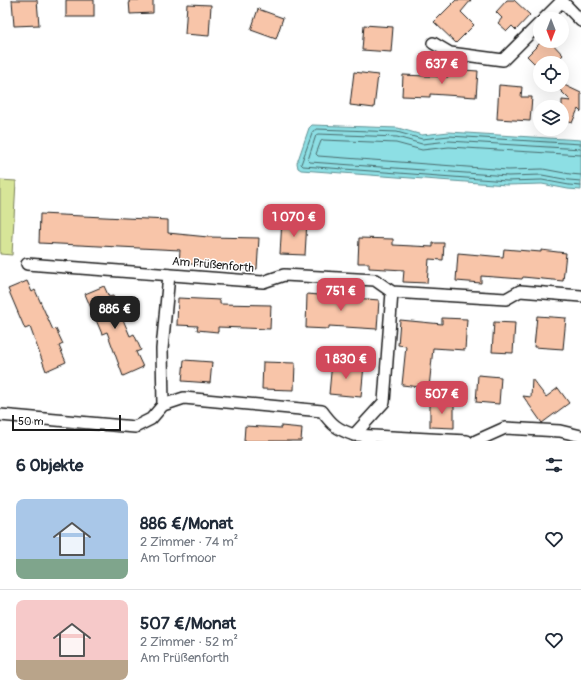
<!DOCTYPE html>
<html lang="de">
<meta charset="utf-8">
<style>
body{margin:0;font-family:Pangolin,sans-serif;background:#f6f6f7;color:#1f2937;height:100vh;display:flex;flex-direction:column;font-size:15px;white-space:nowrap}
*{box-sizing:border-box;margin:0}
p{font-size:13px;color:#747a83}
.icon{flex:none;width:22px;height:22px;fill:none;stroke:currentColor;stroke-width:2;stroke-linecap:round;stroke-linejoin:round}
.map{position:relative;height:441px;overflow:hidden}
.details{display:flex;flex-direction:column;background:#fff;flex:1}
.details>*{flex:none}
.needle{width:26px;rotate:180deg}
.buttons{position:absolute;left:533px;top:12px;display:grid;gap:8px}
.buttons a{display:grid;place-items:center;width:36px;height:36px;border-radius:50%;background:#fff;box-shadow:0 4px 16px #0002;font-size:20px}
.scale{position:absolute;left:12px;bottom:10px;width:109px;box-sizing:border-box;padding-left:4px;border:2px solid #1c1c1c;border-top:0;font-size:11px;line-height:14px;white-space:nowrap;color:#1c1c1c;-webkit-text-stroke:3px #fff;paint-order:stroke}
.price{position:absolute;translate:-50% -34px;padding:0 9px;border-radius:8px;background:#d1495b;color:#fff;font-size:13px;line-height:26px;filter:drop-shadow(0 1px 2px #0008)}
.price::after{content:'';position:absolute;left:50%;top:24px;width:12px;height:9px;margin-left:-6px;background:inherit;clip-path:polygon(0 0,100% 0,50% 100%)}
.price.on{background:#222;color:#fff}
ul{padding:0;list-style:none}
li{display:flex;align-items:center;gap:12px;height:100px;padding:0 16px}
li+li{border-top:1px solid #e0e1e3}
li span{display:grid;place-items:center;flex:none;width:112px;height:80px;border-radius:8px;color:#555}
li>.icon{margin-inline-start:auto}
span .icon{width:48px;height:48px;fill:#fffc;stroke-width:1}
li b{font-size:17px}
h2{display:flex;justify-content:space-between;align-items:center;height:48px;padding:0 16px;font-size:17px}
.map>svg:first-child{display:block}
</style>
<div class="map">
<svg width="581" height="441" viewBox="0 0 581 441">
<rect width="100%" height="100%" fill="#fff"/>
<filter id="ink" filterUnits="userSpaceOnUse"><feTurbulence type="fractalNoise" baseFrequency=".025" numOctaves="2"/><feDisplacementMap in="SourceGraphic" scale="8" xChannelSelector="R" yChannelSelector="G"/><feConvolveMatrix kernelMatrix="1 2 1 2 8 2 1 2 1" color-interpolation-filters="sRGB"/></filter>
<g filter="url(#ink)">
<polygon fill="#d7e598" stroke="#7a805a" points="0,180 16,181 12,255 0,254"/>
<polygon fill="#8ddfe4" stroke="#609194" points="312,125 398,128 422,135 449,132 581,140 581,190 568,189 542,184 507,185 301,170 298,168 297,163 309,128"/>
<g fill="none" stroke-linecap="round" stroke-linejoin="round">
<g stroke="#496a6c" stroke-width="1">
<polyline points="581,144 449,136 422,139 397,132 317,129 313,131 301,164 303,166 507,181 542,180 569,185 581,186"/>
<polyline points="581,149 449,141 422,144 397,137 318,134 316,135 308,160 310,162 508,176 542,175 569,180 581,181"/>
<polyline points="581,155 449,147 422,150 396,143 323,140 321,141 316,154 318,156 508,170 543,169 570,174 581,175"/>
</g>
</g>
<g fill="#f8c5a9" stroke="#1c1c1c">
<polygon points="12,0 37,0 39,25 14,26"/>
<rect x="66" y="0" width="28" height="17"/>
<polygon points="129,0 153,0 153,13 130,14"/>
<polygon points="456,0 471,0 461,12 474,25 456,43 434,22"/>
<polygon points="507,0 514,0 530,15 516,30 512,26 507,31 498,23 502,18 496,12"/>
<polygon points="187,4 211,5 209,36 185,34"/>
<polygon points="258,9 283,18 276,39 251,30"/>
<polygon points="364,25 393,27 391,52 362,50"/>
<polygon points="542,41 550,41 563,55 555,63 534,63 527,56"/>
<polygon points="448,69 478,71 476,97 430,94 430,97 402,96 403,75 448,77"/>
<polygon points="354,72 378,75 374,108 350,105"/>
<polygon points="562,84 581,93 581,112 578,109 572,123 562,119 562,100 571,101 555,85"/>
<polygon points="499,85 522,87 521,97 532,97 530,121 497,119"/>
<polygon points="40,214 168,220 168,233 208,237 259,238 257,269 226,268 226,267 179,263 180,250 39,243"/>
<polygon points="282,220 307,221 305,255 280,254"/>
<polygon points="359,238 393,239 393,245 433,247 433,243 444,243 443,260 429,259 427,283 403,282 404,270 369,268 369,263 358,263"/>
<polygon points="504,249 541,252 541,250 566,253 563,281 523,277 522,279 481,276 481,283 456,281 458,253 503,257"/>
<polygon points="27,281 32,292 35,290 53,330 56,329 63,344 59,346 66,362 46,371 30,327 25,329 8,289"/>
<polygon points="104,286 109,297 113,296 130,336 134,334 141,350 136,352 143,367 123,376 107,332 102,334 85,294"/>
<polygon points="307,294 379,300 377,329 329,326 329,329 306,328"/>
<polygon points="178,298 220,300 220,304 271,305 270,329 218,327 218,332 197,330 198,326 177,325"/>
<polygon points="537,316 566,318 563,349 534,347"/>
<polygon points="442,318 467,319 465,350 433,348 429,388 402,385 406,346 398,345 400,320 442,324"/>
<polygon points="494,322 515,323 513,353 492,352"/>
<polygon points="184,360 212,362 210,383 182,381"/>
<polygon points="263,362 295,363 294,390 262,389"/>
<polygon points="332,362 364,365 361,397 329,394"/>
<polygon points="478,375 501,377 499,404 476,402"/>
<polygon points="532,379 546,397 558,388 569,403 542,423 523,396 531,397"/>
<polygon points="430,403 454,403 454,428 430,427"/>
<polygon points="245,426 281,428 281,426 302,428 301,441 244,441"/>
</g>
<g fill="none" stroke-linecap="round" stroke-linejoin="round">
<defs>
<g id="street">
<polyline points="561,0 581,21"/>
<polyline points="544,19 562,1"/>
<polyline points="433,43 450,53 503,60 540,23"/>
<polyline points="27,264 263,282 284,275 375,280 392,292 506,299 520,291 581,296"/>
<polyline points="163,405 162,349 169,275"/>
<path d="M0,415l135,12 16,-8 12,-14 21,-7 138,13c10,14 15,18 32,24l113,6"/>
<polyline points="354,435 384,402 392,292"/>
<polyline points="476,441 505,428 560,431 581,436"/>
</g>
</defs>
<use href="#street" stroke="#1c1c1c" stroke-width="14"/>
<use href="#street" stroke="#fff" stroke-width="11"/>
</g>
</g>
<g text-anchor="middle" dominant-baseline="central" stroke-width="3" stroke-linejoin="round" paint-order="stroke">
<g font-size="12" fill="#1c1c1c" stroke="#fff">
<text transform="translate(213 265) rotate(5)">Am Prüßenforth</text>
</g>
</g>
</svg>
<div class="buttons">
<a><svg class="needle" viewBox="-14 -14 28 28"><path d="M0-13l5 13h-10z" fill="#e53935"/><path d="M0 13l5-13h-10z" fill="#747a83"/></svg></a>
<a><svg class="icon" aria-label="locate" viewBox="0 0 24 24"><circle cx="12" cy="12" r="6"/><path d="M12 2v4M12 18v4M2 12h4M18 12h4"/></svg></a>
<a><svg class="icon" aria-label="layers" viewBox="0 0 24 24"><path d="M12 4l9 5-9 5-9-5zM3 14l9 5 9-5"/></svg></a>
</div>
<div class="scale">50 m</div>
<b class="price" style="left:442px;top:85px">637 €</b>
<b class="price" style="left:294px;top:238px">1 070 €</b>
<b class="price" style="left:341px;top:312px">751 €</b>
<b class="price on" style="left:115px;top:330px">886 €</b>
<b class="price" style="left:346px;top:380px">1 830 €</b>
<b class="price" style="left:442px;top:415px">507 €</b>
</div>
<section class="details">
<h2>6 Objekte<svg class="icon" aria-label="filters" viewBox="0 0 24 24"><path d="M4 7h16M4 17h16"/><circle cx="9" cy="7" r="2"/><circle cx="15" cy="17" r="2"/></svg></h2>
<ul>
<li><span style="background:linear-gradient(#a9c7e8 75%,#7fa58c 0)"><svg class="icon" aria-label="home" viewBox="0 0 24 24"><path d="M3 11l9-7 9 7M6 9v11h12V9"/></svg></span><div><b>886 €/Monat</b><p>2 Zimmer · 74 m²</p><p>Am Torfmoor</p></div><svg class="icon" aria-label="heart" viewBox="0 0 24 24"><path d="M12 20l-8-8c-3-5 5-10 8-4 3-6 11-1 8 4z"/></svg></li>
<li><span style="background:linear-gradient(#f6c9c9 75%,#b9a48a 0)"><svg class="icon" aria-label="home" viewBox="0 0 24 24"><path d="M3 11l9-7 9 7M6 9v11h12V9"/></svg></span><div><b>507 €/Monat</b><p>2 Zimmer · 52 m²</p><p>Am Prüßenforth</p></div><svg class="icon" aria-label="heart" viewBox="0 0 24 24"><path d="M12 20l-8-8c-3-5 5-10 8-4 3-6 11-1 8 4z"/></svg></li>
</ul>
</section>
